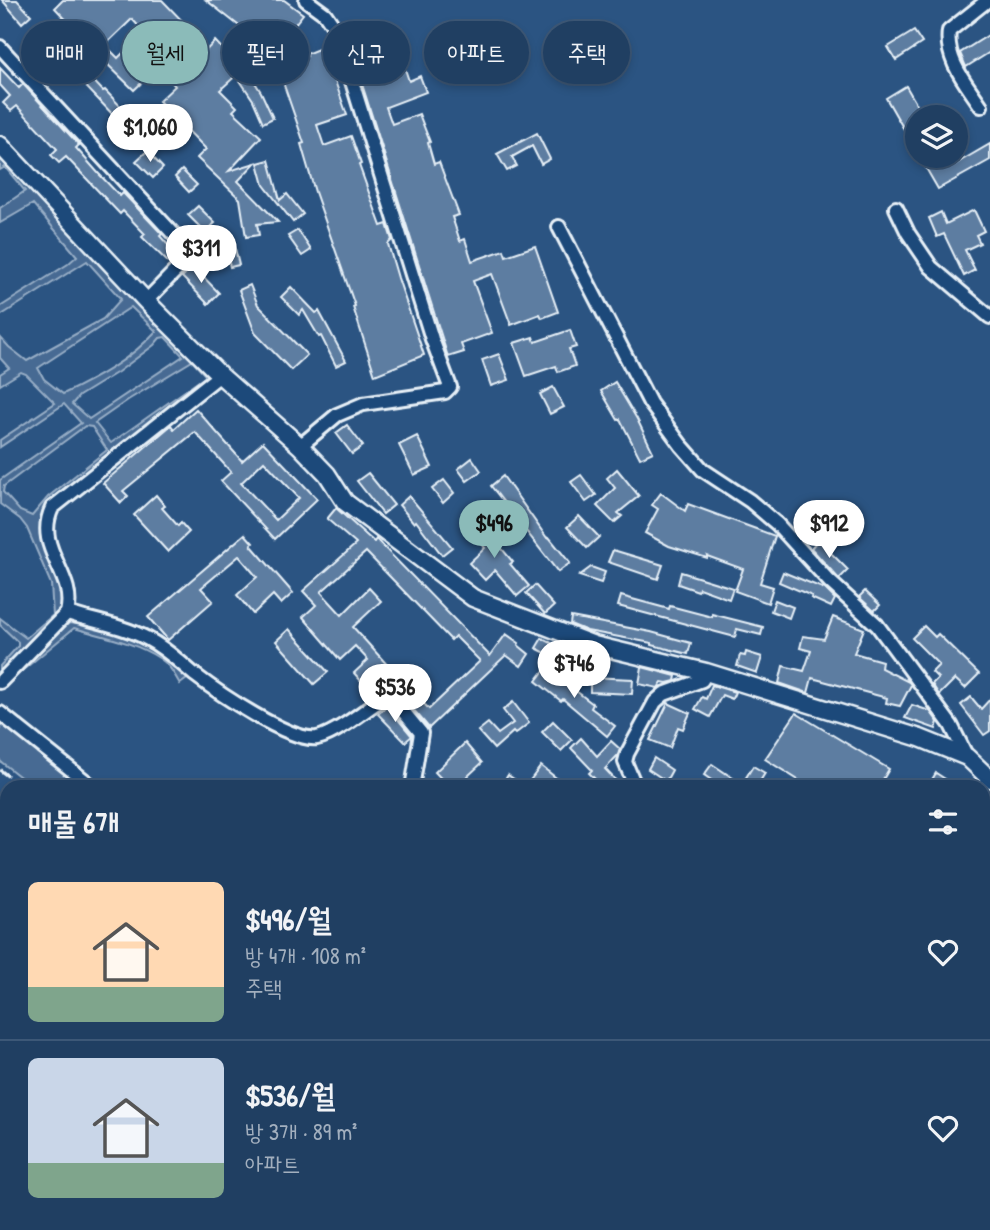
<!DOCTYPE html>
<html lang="ko">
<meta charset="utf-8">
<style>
body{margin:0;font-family:"Patrick Hand","Poor Story",sans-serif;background:#284668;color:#f1f3f6;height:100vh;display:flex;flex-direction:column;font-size:26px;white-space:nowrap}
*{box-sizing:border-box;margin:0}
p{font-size:23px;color:#a2afbe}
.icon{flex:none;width:38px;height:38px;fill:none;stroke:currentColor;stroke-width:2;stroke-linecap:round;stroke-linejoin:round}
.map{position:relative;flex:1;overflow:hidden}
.sheet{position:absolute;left:0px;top:780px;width:990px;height:450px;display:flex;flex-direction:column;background:#203f62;border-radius:21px 21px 0 0;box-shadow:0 4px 10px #0003,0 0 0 2px #3d5877}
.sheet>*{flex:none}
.top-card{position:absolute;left:21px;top:21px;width:948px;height:63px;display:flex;gap:14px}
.fabs{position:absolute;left:905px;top:105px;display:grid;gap:14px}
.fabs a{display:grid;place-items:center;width:63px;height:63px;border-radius:50%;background:#203f62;box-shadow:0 4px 10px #0003,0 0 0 2px #3d5877;font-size:35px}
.price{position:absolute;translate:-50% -60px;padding:0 16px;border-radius:24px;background:#fff;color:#222;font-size:23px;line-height:46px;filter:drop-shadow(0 2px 4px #0008)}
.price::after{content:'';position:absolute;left:50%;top:42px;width:21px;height:16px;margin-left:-10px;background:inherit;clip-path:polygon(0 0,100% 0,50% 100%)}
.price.current{background:#8bbbb9;color:#111}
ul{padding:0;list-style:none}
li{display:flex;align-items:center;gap:21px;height:175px;padding:0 28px}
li+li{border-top:2px solid #3d5877}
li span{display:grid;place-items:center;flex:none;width:196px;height:140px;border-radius:10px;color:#555}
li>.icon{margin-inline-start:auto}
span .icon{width:84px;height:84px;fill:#fffc;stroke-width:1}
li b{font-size:30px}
h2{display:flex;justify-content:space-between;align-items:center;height:84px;padding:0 28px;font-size:30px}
.chip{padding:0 24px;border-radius:32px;background:#203f62;box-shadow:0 4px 10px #0003,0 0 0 2px #3d5877;font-size:24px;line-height:63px}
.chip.current{background:#8bbbb9;color:#111}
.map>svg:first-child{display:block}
</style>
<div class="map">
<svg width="990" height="1230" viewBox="0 0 990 1230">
<rect width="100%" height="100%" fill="#2b5482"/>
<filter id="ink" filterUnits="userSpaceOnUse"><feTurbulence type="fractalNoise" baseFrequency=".0143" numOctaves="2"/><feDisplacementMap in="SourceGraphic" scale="14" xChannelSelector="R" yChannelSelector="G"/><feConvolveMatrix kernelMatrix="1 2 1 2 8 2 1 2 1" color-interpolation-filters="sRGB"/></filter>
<g filter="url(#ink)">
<g fill="#476b93" stroke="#98aec6" stroke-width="2" fill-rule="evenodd">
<path d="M0,152l214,222 -155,119c-9,10 -17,19 -17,32 9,28 26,59 19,88l-61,62v-9l18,-20v-4l-18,-17v-7l26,20 27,-23 -2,-31 -24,-56 -7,-9 -20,-15v-24l81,-57 -17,-19 -64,43v-7l55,-37 -29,-29 -5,-2 -21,13v-11l9,-6 -9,-10v-21l9,10 18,14 76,-42 18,-20 -34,-38 -87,55v-9l68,-43 9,-8 -44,-52 -33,19v-15l25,-17 -20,-24 -5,3zM131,307l25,24c-26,29 -59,47 -93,63l-19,-15 -6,-11zM165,337l18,19 -94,63 -17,-15 7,-8 39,-24 36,-27 6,-7zM192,361l14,15 -95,67 -16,-20 33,-23zM85,426l7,1 15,23 -59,47 -16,19 -12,-5 -17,-19 1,-6z"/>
<path d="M69,623c28,2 62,11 86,26 13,8 24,18 36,27l-11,8c-6,-10 -11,-20 -21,-26 -24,-16 -58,-22 -85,-30l-74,61z"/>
<polygon points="0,720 84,787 33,787 0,761"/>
<polygon points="580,1223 633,1223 641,1230 588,1230"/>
</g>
<g fill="#5d7da1" stroke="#e8f1f8" stroke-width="2" fill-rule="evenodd">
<polygon points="2,0 17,0 31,15 22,23"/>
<path d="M63,0h99l30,31 -7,8 -5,-4 -25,26 9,9 -8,7 -4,-4 -18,17 -62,-60 2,-2 -19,-20zM132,19l12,13 -26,26 -13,-13z"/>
<polygon points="206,0 284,0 303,14 284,38 288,41 276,55"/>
<polygon points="390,23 393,30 401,28 405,42 397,45 409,81 420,76 426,92 386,107 392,124 419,114 430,142 428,143 434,164 439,162 459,215 452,217 460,241 465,239 472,261 504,250 506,256 535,246 558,312 542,318 540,314 511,325 492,274 473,281 492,333 461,344 464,352 448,357 349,43 375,34 373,29"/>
<polygon points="914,31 922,43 896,60 888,47"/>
<polygon points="990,34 990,52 966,67 960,53"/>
<polygon points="215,41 242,70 220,90 237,107 233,111 261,137 229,171 255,163 238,181 278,222 257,224 259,235 246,237 240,199 197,158 206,149 159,101 175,86 170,80 191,55 197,60"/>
<polygon points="58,43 103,91 105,90 125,111 117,119 51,50"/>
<polygon points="323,47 347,115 317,125 324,146 351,136 361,164 359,165 381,226 387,224 392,240 388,244 398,278 424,355 375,375 353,307 355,306 315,192 301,144 304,143 277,65 307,56 306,54"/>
<polygon points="0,68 19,88 23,84 79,145 76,148 99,174 120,196 123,193 162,234 160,236 178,256 170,264 142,237 145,234 123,211 120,214 66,157 59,163 51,155 57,149 17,106 11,111 3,103 10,96 0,85"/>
<polygon points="247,70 261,92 273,118 263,123 253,100 237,76"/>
<polygon points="906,86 924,117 917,117 917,152 886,98"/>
<polygon points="537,133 550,159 541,164 532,146 512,157 517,166 507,171 497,154"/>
<polygon points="990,144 990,160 938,189 919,156 946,156 952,166"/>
<polygon points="147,151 163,168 153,178 136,161"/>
<polygon points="269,160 280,200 287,194 303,214 293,222 264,185 258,163"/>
<polygon points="182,170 197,185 189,192 175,177"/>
<polygon points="198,206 215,223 205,232 188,215"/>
<polygon points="974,210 984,231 976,235 980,243 965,250 975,270 964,276 944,234 937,237 929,218 941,212 946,224"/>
<polygon points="298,230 311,250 302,256 288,236"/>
<polygon points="233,240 239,265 230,267 224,242"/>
<polygon points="193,266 219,293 208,304 182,277"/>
<polygon points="250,285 258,305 307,355 291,370 255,333 239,290"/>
<polygon points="291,287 316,313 319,311 346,361 336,366 321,336 319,337 303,310 299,315 281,297"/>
<polygon points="570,330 576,347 569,349 575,366 558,372 556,366 526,376 514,343 533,337 535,342"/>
<polygon points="499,354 509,380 491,386 482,360"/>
<polygon points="615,382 637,419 653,452 640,458 620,419 618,420 601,391"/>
<polygon points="553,387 564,407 550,414 540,394"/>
<path d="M196,409l46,52 21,-19 54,57 -42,40 -54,-58 10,-9 -36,-40 -72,59 5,5 -7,7 -18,-20 66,-56 2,-2 3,4zM264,461l35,37 -23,22 -35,-37z"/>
<polygon points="347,425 363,446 352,454 336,433"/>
<polygon points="417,436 432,467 414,475 399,445"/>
<polygon points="472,458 481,471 467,481 458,469"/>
<polygon points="617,469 639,496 618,513 622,516 614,523 597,506 615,488 607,478"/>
<polygon points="368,473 394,505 383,514 357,481"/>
<polygon points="581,475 596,495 586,502 571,482"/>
<polygon points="503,476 547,538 549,537 570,563 558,572 491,486"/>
<polygon points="444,480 454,493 443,503 432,489"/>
<polygon points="661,493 685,511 688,504 775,536 760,583 773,587 768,603 735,591 743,569 707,556 707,558 669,546 645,533 658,509 652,505"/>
<polygon points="156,495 165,506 162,508 178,526 181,523 189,532 168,552 134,515"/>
<polygon points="409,496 452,547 442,555 416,521 414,523 399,505"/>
<polygon points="336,508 374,542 376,539 490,656 506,634 519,643 518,645 529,654 521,666 506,655 429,728 401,695 406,691 407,686 429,709 480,661 455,636 451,640 366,552 321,592 342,615 369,588 381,601 353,627 400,679 389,682 385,678 370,691 354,673 368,660 355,646 340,660 303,617 316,605 303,591 356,544 327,519"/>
<polygon points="470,514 491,541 494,539 513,562 510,564 529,586 517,596 495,570 485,580 469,563 485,548 463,520"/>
<polygon points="579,516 599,537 587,548 567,527"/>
<polygon points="245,534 253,543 251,545 293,593 281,604 273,595 253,614 237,595 257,577 239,556 201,588 213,601 168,640 148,617"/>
<polygon points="818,540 848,570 839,579 811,548"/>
<polygon points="613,550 663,565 658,579 608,562"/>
<polygon points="591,567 605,572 601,583 579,576"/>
<polygon points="681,572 733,588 729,599 699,588 698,591 678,584"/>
<polygon points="783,572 825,589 835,599 831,607 811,598 812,596 779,582"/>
<polygon points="535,585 554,606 545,614 526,593"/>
<polygon points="865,591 880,605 874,611 859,597"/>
<polygon points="621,596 669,609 670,606 712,617 712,614 763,627 761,635 737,629 735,637 618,606"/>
<polygon points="775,600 793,607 789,618 771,611"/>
<polygon points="571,617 651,632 691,643 688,654 652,645 652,643 587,631 570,624"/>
<polygon points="833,617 864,629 854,653 882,661 881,668 909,682 911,685 900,706 886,703 887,698 812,678 808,693 779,683 783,666 804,671 811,651 800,648 803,636 824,639"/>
<polygon points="924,626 935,637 938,634 979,674 965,688 955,679 939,695 932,684 938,678 932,672 939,665 912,638"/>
<polygon points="289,629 328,672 314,684 276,641"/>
<polygon points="542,638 591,664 586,674 536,648"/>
<polygon points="746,652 762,657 757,673 737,666 740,655 745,656"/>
<polygon points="642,667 676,676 675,681 667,683 662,682 658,688 639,684"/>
<polygon points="546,668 593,704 591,708 615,726 607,736 563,699 561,701 536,681"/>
<polygon points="590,677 633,679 632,694 590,692"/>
<polygon points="712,685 735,692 732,699 722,695 710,717 695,709 702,697 706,699"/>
<polygon points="971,697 981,709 990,699 990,731 984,735 961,705"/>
<polygon points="513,702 529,723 515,734 513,732 494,749 478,731 488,723 498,734 513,723 503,710"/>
<polygon points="668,703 690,713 683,729 678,727 670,748 650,740"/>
<polygon points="912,705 930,711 938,722 936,729 905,718"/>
<polygon points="387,706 412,736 405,742 378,714"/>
<polygon points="796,713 889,769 878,788 829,788 818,781 814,788 811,788 765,759"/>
<polygon points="553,721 572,740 561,751 542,732"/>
<polygon points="581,738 597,756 611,741 620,749 618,755 605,769 623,788 604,788 589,773 592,770 571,748"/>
<polygon points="465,743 482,763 455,788 450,788 435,772"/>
<polygon points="654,758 672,770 666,781 648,769"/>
<polygon points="712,764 742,784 753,766 765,773 756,788 723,788 704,775"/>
<polygon points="541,766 569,788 500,788 508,775 525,787"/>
<polygon points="936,773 959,788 927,788"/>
</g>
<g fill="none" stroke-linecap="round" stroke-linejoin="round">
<defs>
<g id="minor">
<polyline points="0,47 192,254 146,301"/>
<path d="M981,106c-15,-23 -36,-46 -32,-75l39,-31"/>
<polyline points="896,208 908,233 931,267 990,317"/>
<polyline points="559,227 650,403 681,445 703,470 750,501 777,524 829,581 877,625 951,725 967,757"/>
<polyline points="300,446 337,415 363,404 445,392 450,387 432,339 336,30 325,14 306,0"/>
<path d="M67,613c26,8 57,13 81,26 19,10 31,23 47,36 22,17 95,67 122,63 21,-4 61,-38 81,-51"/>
<path d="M0,682l67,-69c10,-39 -34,-64 -15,-105l168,-133"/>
<polyline points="388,693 421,733 412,788"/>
<polyline points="0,713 94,788"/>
<polyline points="636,788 625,762 627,754 655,702 664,694 702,680 706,672"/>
<polyline points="984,884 990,880"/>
<polyline points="984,989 990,981"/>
<polyline points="641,1223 650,1230"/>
<polyline points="974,1223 982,1230"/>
</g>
<polyline id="tertiary" points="0,145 146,301 220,375 300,446 327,474 345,502 473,598 594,645 706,672 920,738 967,757 990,779"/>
</defs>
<use href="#minor" stroke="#e8f1f8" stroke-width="18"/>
<use href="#tertiary" stroke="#e8f1f8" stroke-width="21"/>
<use href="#minor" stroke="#1f4a7a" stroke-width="12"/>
<use href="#tertiary" stroke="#1f4a7a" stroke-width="16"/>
<g stroke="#e8f1f8" stroke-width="3.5" stroke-dasharray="10 5" stroke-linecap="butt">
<polyline points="0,770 23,788"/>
<polyline points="0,872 7,876"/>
<polyline points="442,1223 450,1230"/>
<polyline points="571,1223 580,1230"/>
</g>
</g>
</g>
</svg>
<div class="fabs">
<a><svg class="icon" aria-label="layers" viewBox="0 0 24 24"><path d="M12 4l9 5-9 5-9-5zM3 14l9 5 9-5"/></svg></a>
</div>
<b class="price" style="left:150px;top:164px">$1,060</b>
<b class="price" style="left:201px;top:285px">$311</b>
<b class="price current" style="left:494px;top:560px">$496</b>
<b class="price" style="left:829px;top:560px">$912</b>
<b class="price" style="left:574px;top:700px">$746</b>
<b class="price" style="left:395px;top:724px">$536</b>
<div class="top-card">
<a class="chip">매매</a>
<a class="chip current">월세</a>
<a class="chip">필터</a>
<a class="chip">신규</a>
<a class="chip">아파트</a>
<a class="chip">주택</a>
</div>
<section class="sheet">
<h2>매물 6개<svg class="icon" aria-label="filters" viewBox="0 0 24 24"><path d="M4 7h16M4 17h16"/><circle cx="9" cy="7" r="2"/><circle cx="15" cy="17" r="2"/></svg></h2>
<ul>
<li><span style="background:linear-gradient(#ffd9b3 75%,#7fa58c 0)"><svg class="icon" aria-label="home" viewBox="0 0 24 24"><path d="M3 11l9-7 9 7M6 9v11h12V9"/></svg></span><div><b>$496/월</b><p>방 4개 · 108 m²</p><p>주택</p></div><svg class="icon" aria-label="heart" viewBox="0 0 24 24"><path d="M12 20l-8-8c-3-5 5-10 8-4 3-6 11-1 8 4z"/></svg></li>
<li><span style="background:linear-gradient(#c9d6e8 75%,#7fa58c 0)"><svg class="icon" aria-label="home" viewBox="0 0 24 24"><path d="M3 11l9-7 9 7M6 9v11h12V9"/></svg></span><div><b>$536/월</b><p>방 3개 · 89 m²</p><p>아파트</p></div><svg class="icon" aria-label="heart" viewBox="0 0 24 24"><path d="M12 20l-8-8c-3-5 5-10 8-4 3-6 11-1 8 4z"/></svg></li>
</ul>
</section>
</div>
